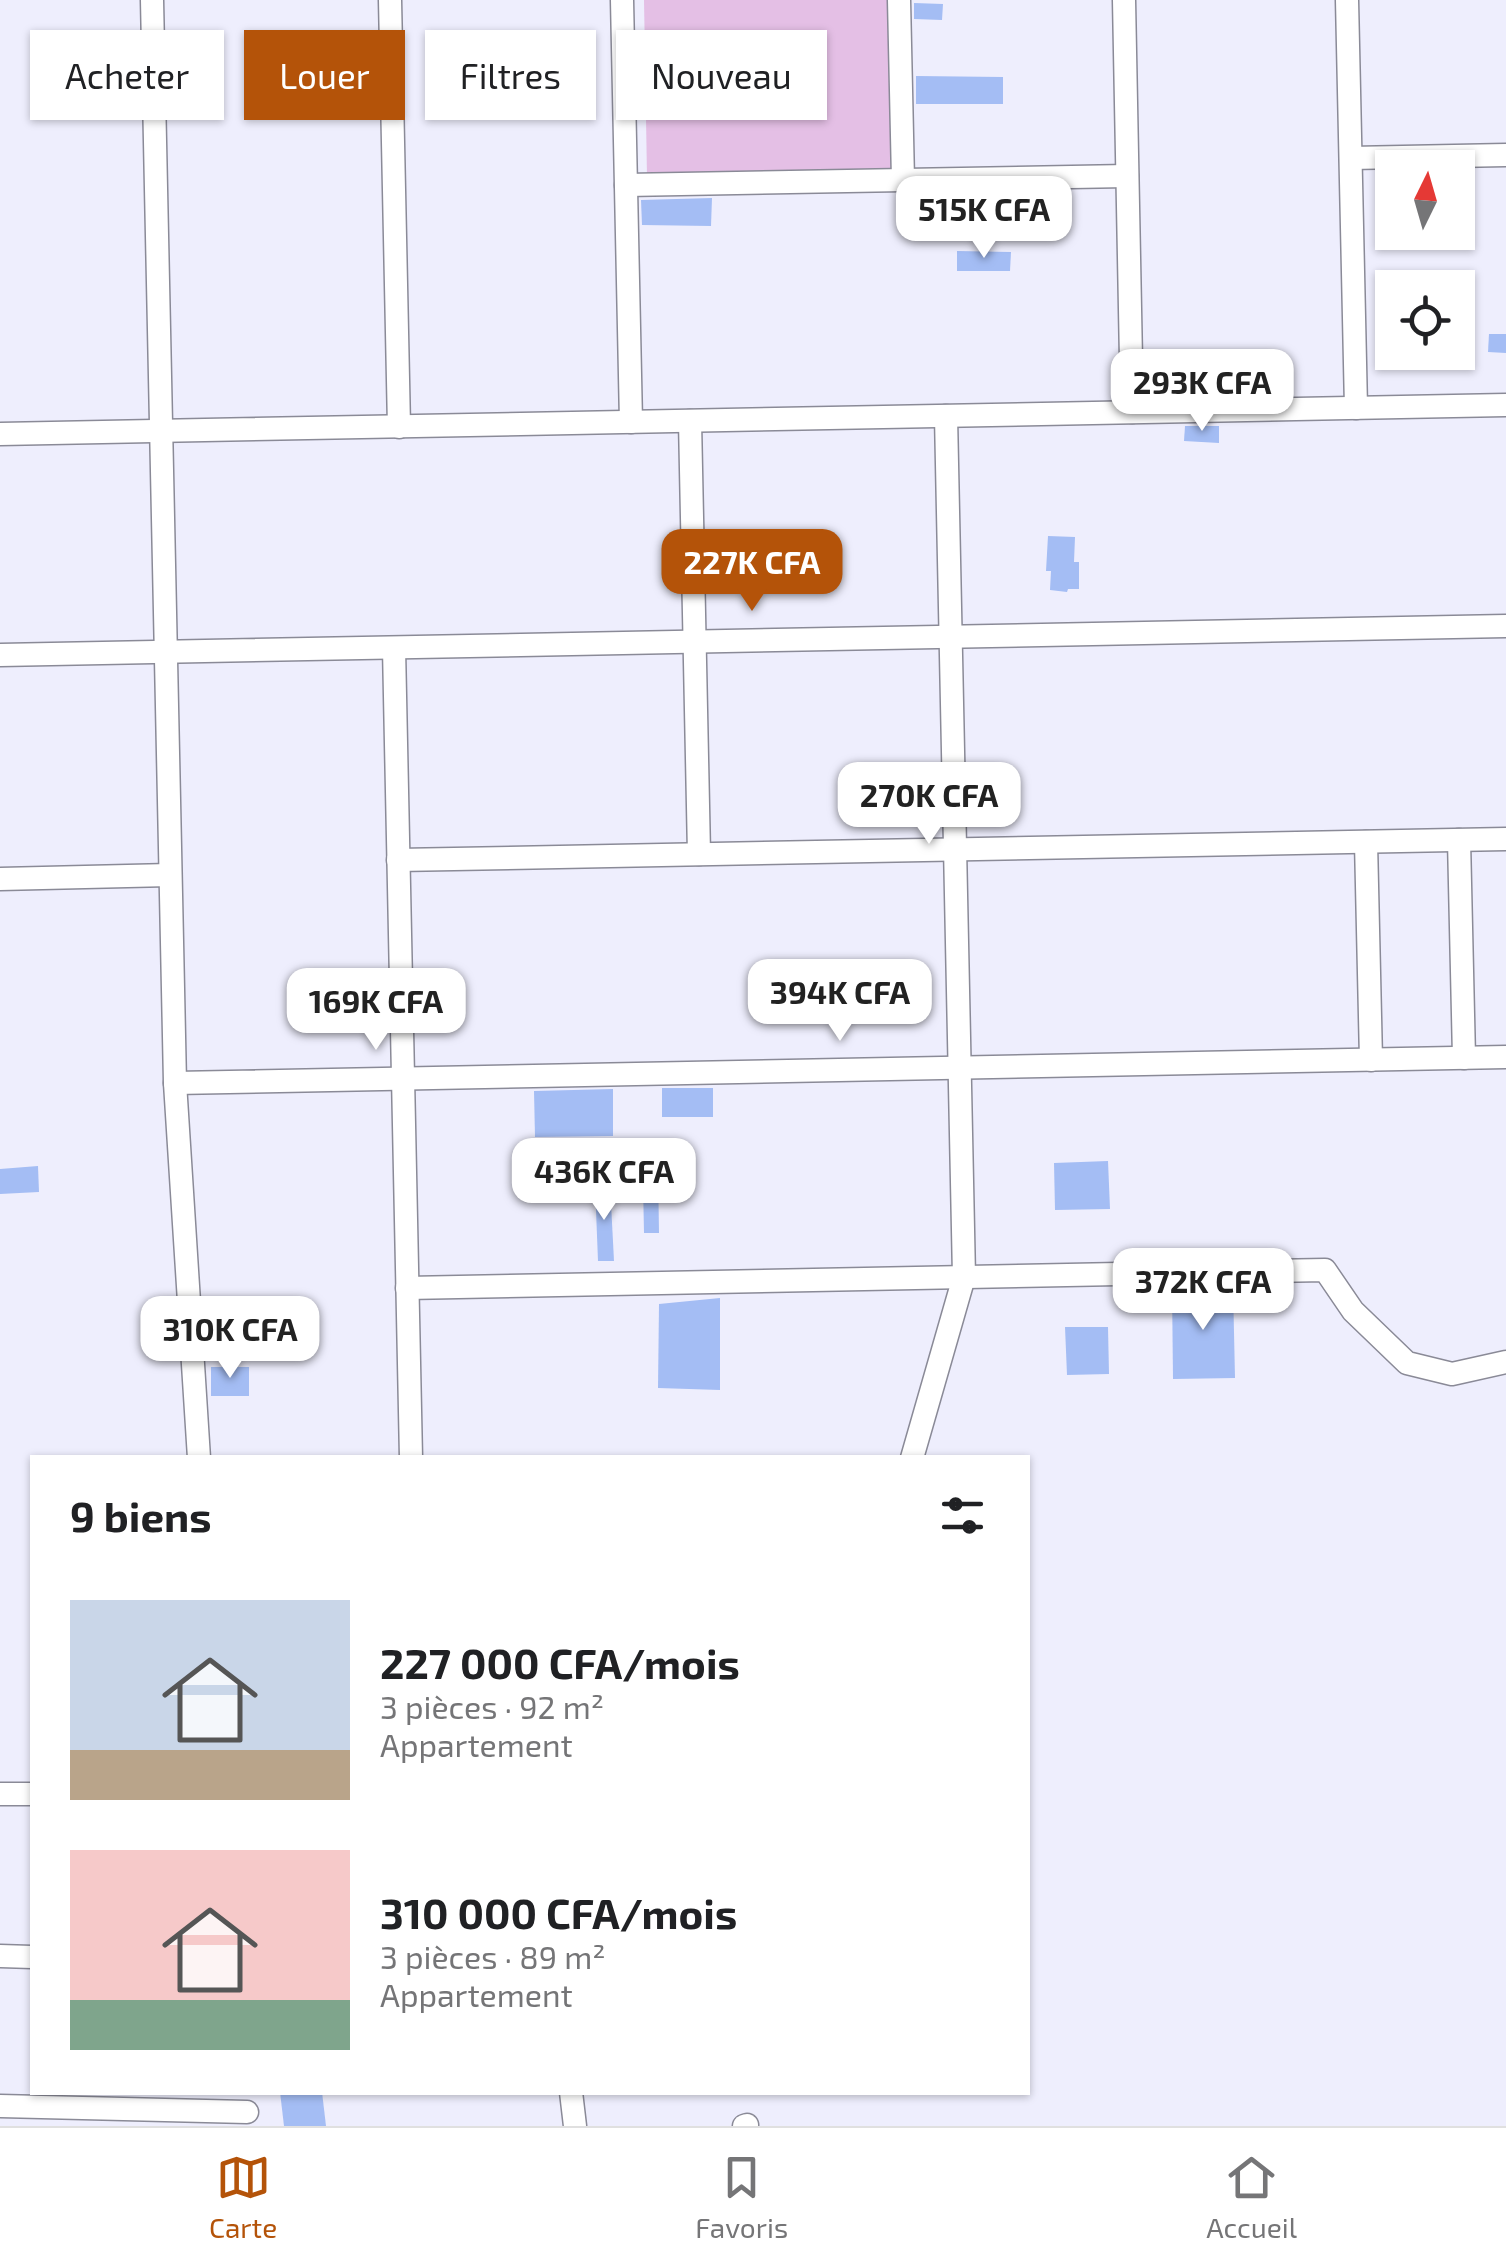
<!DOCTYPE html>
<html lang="fr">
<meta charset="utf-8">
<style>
body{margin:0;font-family:"Exo 2",sans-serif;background:#f2f2f2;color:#202124;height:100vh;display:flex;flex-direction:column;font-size:38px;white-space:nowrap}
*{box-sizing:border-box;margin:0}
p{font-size:32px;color:#757577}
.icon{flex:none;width:55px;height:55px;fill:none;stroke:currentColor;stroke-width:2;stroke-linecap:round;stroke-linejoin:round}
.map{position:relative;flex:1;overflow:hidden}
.details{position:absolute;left:30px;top:1455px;width:1000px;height:640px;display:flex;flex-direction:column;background:#fff;border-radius:0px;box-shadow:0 2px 8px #0004}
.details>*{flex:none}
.guide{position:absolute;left:30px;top:30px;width:1000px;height:90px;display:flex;gap:20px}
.needle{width:65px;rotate:5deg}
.tools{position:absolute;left:1375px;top:150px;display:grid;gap:20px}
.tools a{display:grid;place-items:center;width:100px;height:100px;border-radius:0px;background:#fff;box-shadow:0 2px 8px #0004;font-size:50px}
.price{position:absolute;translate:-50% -85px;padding:0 22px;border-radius:20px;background:#fff;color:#222;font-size:32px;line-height:65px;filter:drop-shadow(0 2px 5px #0008)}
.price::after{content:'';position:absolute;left:50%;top:60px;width:30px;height:22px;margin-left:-15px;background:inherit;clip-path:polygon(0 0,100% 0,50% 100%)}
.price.active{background:#b45309;color:#fff}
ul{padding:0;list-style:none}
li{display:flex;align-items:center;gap:30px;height:250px;padding:0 40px}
li span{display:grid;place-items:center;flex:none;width:280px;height:200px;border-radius:0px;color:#555}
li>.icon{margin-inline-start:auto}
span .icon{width:120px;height:120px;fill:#fffc;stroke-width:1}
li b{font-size:42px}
h2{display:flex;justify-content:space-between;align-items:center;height:120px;padding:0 40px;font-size:42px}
.pill{padding:0 35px;border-radius:0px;background:#fff;box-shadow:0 2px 8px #0004;font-size:35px;line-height:90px}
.pill.active{background:#b45309;color:#fff}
.tabs{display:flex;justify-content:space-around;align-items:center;height:140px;border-top:2px solid #e0e0e0;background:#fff;font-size:28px;color:#757577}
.tabs a{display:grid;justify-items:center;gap:5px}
.tabs .active{color:#b45309}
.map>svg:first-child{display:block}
</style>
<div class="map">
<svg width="1506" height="2126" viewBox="0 0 1506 2126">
<rect width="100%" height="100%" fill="#eeeefd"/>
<polygon fill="#e4bfe5" points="644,0 893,0 895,173 647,177"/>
<g fill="#a4bdf4">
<polygon points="914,3 943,4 942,20 914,19"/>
<polygon points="507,50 507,73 457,74 456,51"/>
<polygon points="916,76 1003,77 1003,104 916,104"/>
<polygon points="712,198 711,226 642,225 641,200"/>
<polygon points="957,251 1011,252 1010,271 957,271"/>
<polygon points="1489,334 1506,334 1506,353 1488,352"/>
<polygon points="1185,426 1219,426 1219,443 1184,441"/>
<polygon points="1048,536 1075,537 1074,562 1079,562 1079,589 1068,589 1067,592 1050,590 1051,571 1046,571"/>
<rect x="662" y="1088" width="51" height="29"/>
<polygon points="613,1089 613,1136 535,1137 534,1091"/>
<polygon points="1108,1161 1110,1209 1055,1210 1054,1163"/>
<polygon points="38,1166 39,1192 0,1194 0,1169"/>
<polygon points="611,1168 658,1168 659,1233 644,1233 643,1184 610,1184"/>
<polygon points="610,1184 614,1261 598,1261 595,1185"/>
<polygon points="1233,1287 1235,1378 1173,1379 1172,1288"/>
<polygon points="720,1298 720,1390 658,1388 659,1304"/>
<polygon points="1065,1327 1108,1327 1109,1374 1067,1375"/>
<rect x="211" y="1367" width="38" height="29"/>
<polygon points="280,2092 322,2092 326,2126 284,2126"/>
</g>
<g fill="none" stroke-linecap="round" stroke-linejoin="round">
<defs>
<g id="minor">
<polyline points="152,0 175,1083 199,1458"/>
<polyline points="390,0 399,427"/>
<polyline points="622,0 631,422"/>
<polyline points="899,0 903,180"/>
<polyline points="1124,0 1132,412"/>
<polyline points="1347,0 1356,408"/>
<polyline points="1351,158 1506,155"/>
<polyline points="626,185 1127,176"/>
<polyline points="690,421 699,854"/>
<polyline points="0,434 1506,405"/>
<polyline points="394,648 411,1458"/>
<polyline points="0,655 1506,626"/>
<polyline points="1459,840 1464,1058"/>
<polyline points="1366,842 1371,1060"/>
<polyline points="398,860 1506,839"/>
<polyline points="0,879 170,875"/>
<polyline points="175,1083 1506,1057"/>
<polyline points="407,1288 1325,1270 1353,1311 1407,1363 1452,1374 1506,1362"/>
<polyline points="912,1458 964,1277 946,416"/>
<polyline points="0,1794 32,1794"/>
<polyline points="0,1956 32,1957"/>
<polyline points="571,2092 575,2126"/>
<polyline points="0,2106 247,2112"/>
<polyline points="744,2126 747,2125"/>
</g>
</defs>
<use href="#minor" stroke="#8a8a97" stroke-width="25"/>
<use href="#minor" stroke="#fff" stroke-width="22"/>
</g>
</svg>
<div class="tools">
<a><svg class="needle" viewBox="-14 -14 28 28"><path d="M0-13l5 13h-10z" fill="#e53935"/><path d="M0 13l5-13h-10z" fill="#757577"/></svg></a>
<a><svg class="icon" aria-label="locate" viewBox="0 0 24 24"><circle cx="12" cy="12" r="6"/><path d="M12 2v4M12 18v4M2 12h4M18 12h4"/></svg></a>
</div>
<b class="price" style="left:984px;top:261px">515K CFA</b>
<b class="price" style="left:1202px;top:434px">293K CFA</b>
<b class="price active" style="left:752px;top:614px">227K CFA</b>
<b class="price" style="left:929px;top:847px">270K CFA</b>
<b class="price" style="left:840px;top:1044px">394K CFA</b>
<b class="price" style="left:376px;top:1053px">169K CFA</b>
<b class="price" style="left:604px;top:1223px">436K CFA</b>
<b class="price" style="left:1203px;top:1333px">372K CFA</b>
<b class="price" style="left:230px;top:1381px">310K CFA</b>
<div class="guide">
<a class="pill">Acheter</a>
<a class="pill active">Louer</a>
<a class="pill">Filtres</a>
<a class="pill">Nouveau</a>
</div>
<section class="details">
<h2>9 biens<svg class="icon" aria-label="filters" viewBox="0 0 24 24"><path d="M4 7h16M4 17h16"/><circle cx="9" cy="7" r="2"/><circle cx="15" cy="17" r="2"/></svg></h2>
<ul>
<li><span style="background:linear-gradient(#c9d6e8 75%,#b9a48a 0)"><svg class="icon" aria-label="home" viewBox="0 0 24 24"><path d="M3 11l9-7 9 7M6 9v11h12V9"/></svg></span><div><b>227 000 CFA/mois</b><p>3 pièces · 92 m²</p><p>Appartement</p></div></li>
<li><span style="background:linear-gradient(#f6c9c9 75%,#7fa58c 0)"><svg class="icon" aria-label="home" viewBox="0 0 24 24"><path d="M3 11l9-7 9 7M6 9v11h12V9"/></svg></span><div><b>310 000 CFA/mois</b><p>3 pièces · 89 m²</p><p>Appartement</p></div></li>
</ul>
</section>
</div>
<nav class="tabs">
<a class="active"><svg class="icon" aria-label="map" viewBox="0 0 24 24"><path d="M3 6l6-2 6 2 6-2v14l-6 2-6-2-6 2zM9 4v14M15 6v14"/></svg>Carte</a>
<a><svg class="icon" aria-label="saved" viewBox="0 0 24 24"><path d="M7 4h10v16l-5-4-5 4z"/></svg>Favoris</a>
<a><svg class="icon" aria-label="home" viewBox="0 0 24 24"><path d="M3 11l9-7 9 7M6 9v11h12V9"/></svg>Accueil</a>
</nav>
